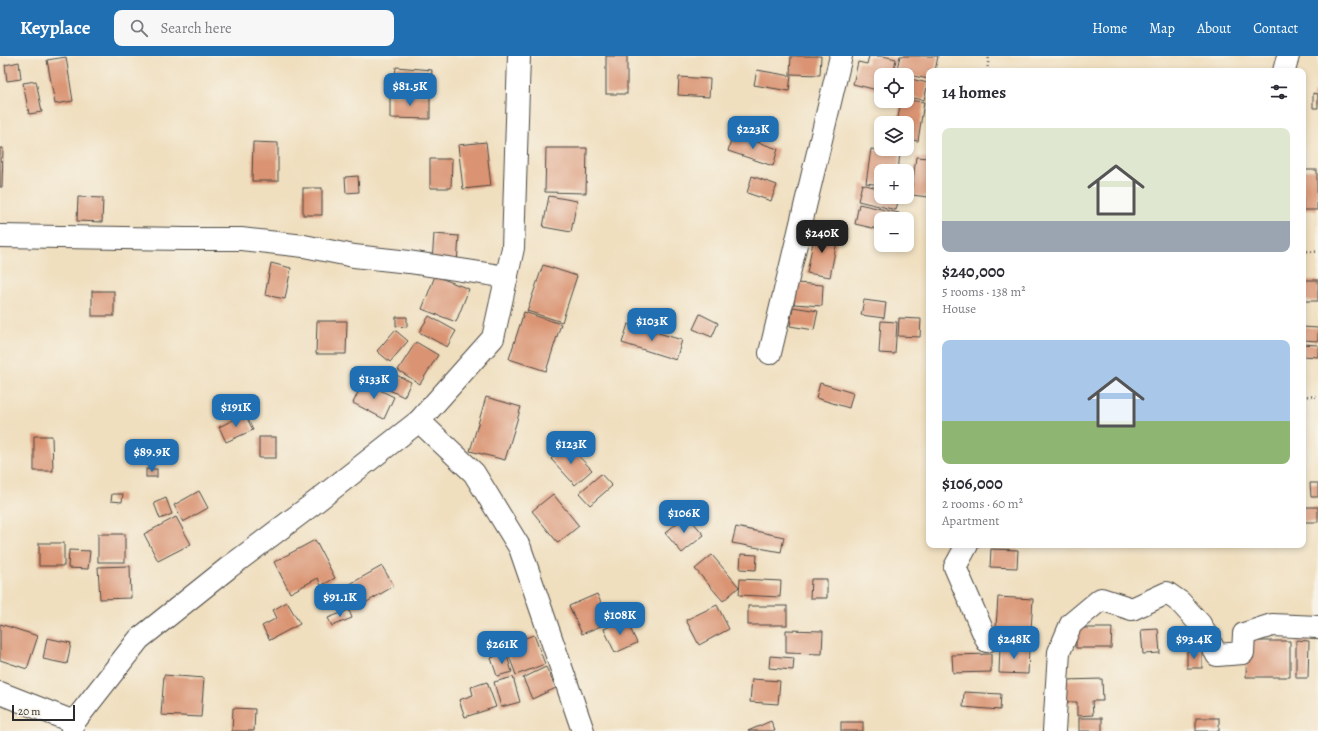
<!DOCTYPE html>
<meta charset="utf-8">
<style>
body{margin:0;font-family:Alegreya,serif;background:#f7f7f7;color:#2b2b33;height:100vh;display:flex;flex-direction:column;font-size:15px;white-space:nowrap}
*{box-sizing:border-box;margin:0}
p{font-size:13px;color:#7c7c81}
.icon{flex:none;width:22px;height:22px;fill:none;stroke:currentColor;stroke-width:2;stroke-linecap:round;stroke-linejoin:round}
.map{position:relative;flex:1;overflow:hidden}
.panel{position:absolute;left:926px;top:12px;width:380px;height:480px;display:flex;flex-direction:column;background:#fff;border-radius:8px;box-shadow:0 2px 6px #0003}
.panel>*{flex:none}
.tools{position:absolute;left:874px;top:12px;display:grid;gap:8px}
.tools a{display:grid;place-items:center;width:40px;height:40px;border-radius:8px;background:#fff;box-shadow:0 2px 6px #0003;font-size:20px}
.scale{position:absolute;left:12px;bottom:10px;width:63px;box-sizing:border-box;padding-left:4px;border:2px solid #2b2b2b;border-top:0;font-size:11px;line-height:14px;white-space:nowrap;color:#2b2b2b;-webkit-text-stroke:3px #f7f3e8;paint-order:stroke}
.price{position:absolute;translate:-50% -34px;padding:0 9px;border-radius:8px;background:#1f6fb2;color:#fff;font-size:13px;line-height:26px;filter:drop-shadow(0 1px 2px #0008)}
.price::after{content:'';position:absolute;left:50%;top:24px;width:12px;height:9px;margin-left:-6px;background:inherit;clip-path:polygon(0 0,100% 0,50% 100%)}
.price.selected{background:#222;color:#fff}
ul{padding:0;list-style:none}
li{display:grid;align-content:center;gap:8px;height:212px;padding:0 16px}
li span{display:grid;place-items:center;height:124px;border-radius:8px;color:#555}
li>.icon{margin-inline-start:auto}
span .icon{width:72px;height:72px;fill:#fffc;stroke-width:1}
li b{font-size:17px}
h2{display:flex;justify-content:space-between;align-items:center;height:48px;padding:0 16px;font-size:17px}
header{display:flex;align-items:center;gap:24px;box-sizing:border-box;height:56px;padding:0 20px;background:#1f6fb2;color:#fff}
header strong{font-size:19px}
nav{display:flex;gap:22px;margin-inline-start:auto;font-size:14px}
.search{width:280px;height:36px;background:#f7f7f7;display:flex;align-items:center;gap:10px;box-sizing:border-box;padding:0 14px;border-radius:8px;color:#7c7c81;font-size:15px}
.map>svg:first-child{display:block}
</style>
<header>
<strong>Keyplace</strong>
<div class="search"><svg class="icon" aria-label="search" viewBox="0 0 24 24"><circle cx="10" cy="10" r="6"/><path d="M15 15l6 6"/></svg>Search here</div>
<nav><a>Home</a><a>Map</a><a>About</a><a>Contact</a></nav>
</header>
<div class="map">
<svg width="1318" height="675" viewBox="0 0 1318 675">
<rect width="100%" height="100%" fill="#f7f3e8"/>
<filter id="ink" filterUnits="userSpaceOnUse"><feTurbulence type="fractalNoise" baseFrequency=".025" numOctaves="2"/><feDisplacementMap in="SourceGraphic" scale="8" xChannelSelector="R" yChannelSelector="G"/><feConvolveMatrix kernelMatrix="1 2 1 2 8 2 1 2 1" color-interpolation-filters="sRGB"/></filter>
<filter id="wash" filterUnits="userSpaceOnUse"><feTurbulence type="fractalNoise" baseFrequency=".012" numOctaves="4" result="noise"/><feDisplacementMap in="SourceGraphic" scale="16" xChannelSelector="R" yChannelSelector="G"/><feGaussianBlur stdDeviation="0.9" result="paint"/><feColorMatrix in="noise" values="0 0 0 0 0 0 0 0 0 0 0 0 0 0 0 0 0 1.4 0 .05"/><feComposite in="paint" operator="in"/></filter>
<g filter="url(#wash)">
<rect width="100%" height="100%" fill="#f0dfbf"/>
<g id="blocks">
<g fill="#da9473">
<rect x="606" y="0" width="21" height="38"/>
<polygon points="791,0 821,0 820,19 790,18"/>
<polygon points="869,0 883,0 896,3 893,19 881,19 881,35 853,28 858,6 867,8"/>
<polygon points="900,0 938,0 935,15 929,15 929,23 896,17"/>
<polygon points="66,1 73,45 55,48 47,4"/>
<polygon points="19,6 21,23 7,25 5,9"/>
<polygon points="396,11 432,14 430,36 394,33"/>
<polygon points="757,14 791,20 789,35 754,29"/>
<polygon points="679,21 710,23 709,41 678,39"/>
<polygon points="907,22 928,27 924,44 907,41"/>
<polygon points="36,25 42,56 29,58 23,27"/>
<polygon points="1313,37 1318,38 1318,52 1313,52"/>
<polygon points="390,39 430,40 430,63 390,62"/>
<polygon points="907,44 924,46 918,85 907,83 907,67 897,67 901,45 907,45"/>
<polygon points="733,78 778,93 773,110 728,95"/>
<polygon points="253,86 278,87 278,125 252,125"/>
<polygon points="486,86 491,130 463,133 458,89"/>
<polygon points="0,92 3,92 2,131 0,131"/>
<polygon points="546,92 587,92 586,137 545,136"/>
<polygon points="871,93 900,97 898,115 881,115 881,129 866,127"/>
<polygon points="916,101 929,102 929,141 911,139"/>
<polygon points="430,103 452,103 451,132 430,132"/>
<rect x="1303" y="114" width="14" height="40"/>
<polygon points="358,120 359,136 346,137 345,121"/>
<polygon points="752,120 777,129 771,145 747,137"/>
<polygon points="862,128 881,133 881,141 899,141 896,154 858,145"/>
<rect x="303" y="132" width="19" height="27"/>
<polygon points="549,140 577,145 571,176 543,171"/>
<polygon points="78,141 103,142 102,166 77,165"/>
<polygon points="859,148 899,157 898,163 881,163 881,174 855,168"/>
<polygon points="815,175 838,180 830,221 807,217"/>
<polygon points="434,178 459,180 457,208 432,206"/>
<polygon points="271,207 291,212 285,243 265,239"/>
<polygon points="543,209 577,220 562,266 527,255"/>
<polygon points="435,220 469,233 456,266 422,253"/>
<rect x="1303" y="224" width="15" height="21"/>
<polygon points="796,227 823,229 822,250 794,248"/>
<rect x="92" y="235" width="22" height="25"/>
<polygon points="864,244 886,247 884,262 861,259"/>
<polygon points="793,251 818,255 814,274 790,270"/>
<polygon points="524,256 561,268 546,315 509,303"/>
<polygon points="700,258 718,267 712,281 693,273"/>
<polygon points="429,260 456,275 447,291 419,276"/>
<polygon points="396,261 407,261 407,271 396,270"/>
<polygon points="899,262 921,263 920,281 898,280"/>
<polygon points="317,265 347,265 346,298 316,298"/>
<polygon points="881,265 897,266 895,298 879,297"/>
<polygon points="628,268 682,284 676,304 622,287"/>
<polygon points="1303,271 1318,272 1318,285 1303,284"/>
<polygon points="395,274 408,285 390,306 377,295"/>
<polygon points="416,286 438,299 420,328 398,314"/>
<polygon points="1303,288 1318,289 1318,301 1303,300"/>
<polygon points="386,314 411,326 404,341 379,329"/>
<polygon points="363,326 394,341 384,363 353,347"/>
<polygon points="820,327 853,337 849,352 816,342"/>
<polygon points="486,341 521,351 505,404 470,395"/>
<polygon points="245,358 253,374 226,386 219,371"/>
<polygon points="34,380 52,380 53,415 34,415"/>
<rect x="259" y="381" width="17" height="21"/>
<polygon points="567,388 592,414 575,429 551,403"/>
<polygon points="155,393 160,400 151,406 146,398"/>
<rect x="146" y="413" width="11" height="8"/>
<polygon points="601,418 612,430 590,449 579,437"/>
<polygon points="1310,427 1318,427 1318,441 1311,441"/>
<polygon points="199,435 208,452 183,466 174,449"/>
<polygon points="112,438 123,438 122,446 111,445"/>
<polygon points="553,438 579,470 558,487 532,455"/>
<polygon points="166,442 172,458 160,463 154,447"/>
<rect x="1303" y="451" width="15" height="15"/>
<polygon points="687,459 704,479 682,497 665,477"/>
<polygon points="176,461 191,488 158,505 144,478"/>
<polygon points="736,471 784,481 781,496 732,487"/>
<rect x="98" y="478" width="27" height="28"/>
<polygon points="315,484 335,522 321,530 318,522 290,537 274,506"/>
<rect x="39" y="487" width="25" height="23"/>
<polygon points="991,493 1018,494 1017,512 990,511"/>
<polygon points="69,494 90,495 88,513 68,512"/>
<polygon points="741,498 757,499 756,514 740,513"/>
<polygon points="712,499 739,531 723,545 695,513"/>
<polygon points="130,510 131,542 100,543 98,511"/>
<polygon points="382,510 394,530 355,553 343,532"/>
<polygon points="740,523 781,525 780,541 739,539"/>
<polygon points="811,523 827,523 827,542 810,542"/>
<polygon points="597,538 610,566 582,578 569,550"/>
<polygon points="998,541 1033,543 1030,589 995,587"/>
<polygon points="287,546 300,568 270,584 262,570 277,562 273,554"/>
<polygon points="717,549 729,573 699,589 686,564"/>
<rect x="748" y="550" width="39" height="19"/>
<polygon points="349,554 352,562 332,570 328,562"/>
<polygon points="626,563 637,587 615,597 604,573"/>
<polygon points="0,568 38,580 27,613 0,604"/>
<polygon points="1076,572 1112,572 1111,592 1076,592"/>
<polygon points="1158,573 1160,597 1143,598 1141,574"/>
<polygon points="786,574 823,575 822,598 786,597"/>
<polygon points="534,579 545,608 516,619 505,589"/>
<polygon points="47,582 71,587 67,608 43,603"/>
<polygon points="1296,584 1309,585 1308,622 1296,622"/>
<polygon points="1247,585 1290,585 1290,621 1246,621"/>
<polygon points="1000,591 1029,592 1028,618 999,617"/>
<rect x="1187" y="595" width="15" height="17"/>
<polygon points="506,597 512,616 497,620 491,602"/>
<polygon points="991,598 991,616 953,617 952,599"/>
<polygon points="770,600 794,602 793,614 769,612"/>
<polygon points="546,611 556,632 532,643 523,622"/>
<polygon points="164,619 204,622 201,661 161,659"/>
<polygon points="513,621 520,646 501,651 494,626"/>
<polygon points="752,623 780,625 778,648 750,646"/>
<polygon points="1102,623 1103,645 1092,645 1093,659 1077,660 1077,646 1066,646 1065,624"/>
<polygon points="487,626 496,651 465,661 459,644 473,639 471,631"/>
<polygon points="964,636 1001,638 1000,654 963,651"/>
<polygon points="233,652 255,653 254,675 232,675"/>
<rect x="1079" y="662" width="23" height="13"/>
<rect x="1196" y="662" width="23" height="13"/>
<polygon points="771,665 775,675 748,675"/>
<rect x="841" y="666" width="22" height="9"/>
</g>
</g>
</g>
<g filter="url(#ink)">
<use href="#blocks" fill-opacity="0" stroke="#494641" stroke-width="1"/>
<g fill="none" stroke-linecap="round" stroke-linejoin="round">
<defs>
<g id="minor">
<polyline points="1284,15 1288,0"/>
<polyline points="0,180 185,183 241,183 304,190 354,200 409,206 507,221"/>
<polyline points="770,297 841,0"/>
<polyline points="419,365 474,417 520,492 583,675"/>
<polyline points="967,489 955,511 987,585"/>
<polyline points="72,675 74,666 139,583 228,512 313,448 419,365 493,282 513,192 519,0"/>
<polyline points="1054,675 1059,596 1071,568 1101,543 1132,553 1167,537 1180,546 1200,568 1217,599 1243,597 1244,578 1272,569 1318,571"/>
</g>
<polyline id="tertiary" points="0,637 74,666"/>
</defs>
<use href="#minor" stroke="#494641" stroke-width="24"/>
<use href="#tertiary" stroke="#494641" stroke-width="24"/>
<g stroke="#494641" stroke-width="2.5" stroke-dasharray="1 3" stroke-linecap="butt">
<polyline points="987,15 989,0"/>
<polyline points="1303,195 1318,196"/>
<polyline points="1303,340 1318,341"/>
</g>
<use href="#minor" stroke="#fff" stroke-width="22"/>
<use href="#tertiary" stroke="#fff" stroke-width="22"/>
</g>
</g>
</svg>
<div class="tools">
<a><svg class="icon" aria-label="locate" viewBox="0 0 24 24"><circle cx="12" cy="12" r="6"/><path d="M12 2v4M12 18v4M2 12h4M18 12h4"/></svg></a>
<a><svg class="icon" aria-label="layers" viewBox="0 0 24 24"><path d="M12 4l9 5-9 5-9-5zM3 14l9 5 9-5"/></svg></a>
<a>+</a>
<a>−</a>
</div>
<div class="scale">20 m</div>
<b class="price" style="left:410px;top:51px">$81.5K</b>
<b class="price" style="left:753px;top:94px">$223K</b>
<b class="price selected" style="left:822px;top:198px">$240K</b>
<b class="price" style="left:652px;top:286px">$103K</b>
<b class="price" style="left:374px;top:344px">$133K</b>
<b class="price" style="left:236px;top:372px">$191K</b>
<b class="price" style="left:571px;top:409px">$123K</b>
<b class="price" style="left:152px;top:417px">$89.9K</b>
<b class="price" style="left:684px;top:478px">$106K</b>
<b class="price" style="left:340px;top:562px">$91.1K</b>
<b class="price" style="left:620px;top:580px">$108K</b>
<b class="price" style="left:1014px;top:604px">$248K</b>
<b class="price" style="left:1194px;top:604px">$93.4K</b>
<b class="price" style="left:502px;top:609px">$261K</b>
<section class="panel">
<h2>14 homes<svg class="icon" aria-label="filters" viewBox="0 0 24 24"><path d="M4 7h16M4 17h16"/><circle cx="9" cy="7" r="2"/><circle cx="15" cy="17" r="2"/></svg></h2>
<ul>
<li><span style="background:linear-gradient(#dfe7d0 75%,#9aa5b1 0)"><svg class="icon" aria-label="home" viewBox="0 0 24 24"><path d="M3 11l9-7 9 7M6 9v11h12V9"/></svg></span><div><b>$240,000</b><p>5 rooms · 138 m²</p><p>House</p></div></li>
<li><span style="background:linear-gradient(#a9c7e8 65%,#8fb573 0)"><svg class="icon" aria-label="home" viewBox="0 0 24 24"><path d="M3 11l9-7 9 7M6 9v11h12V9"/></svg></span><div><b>$106,000</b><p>2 rooms · 60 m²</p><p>Apartment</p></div></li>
</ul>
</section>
</div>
